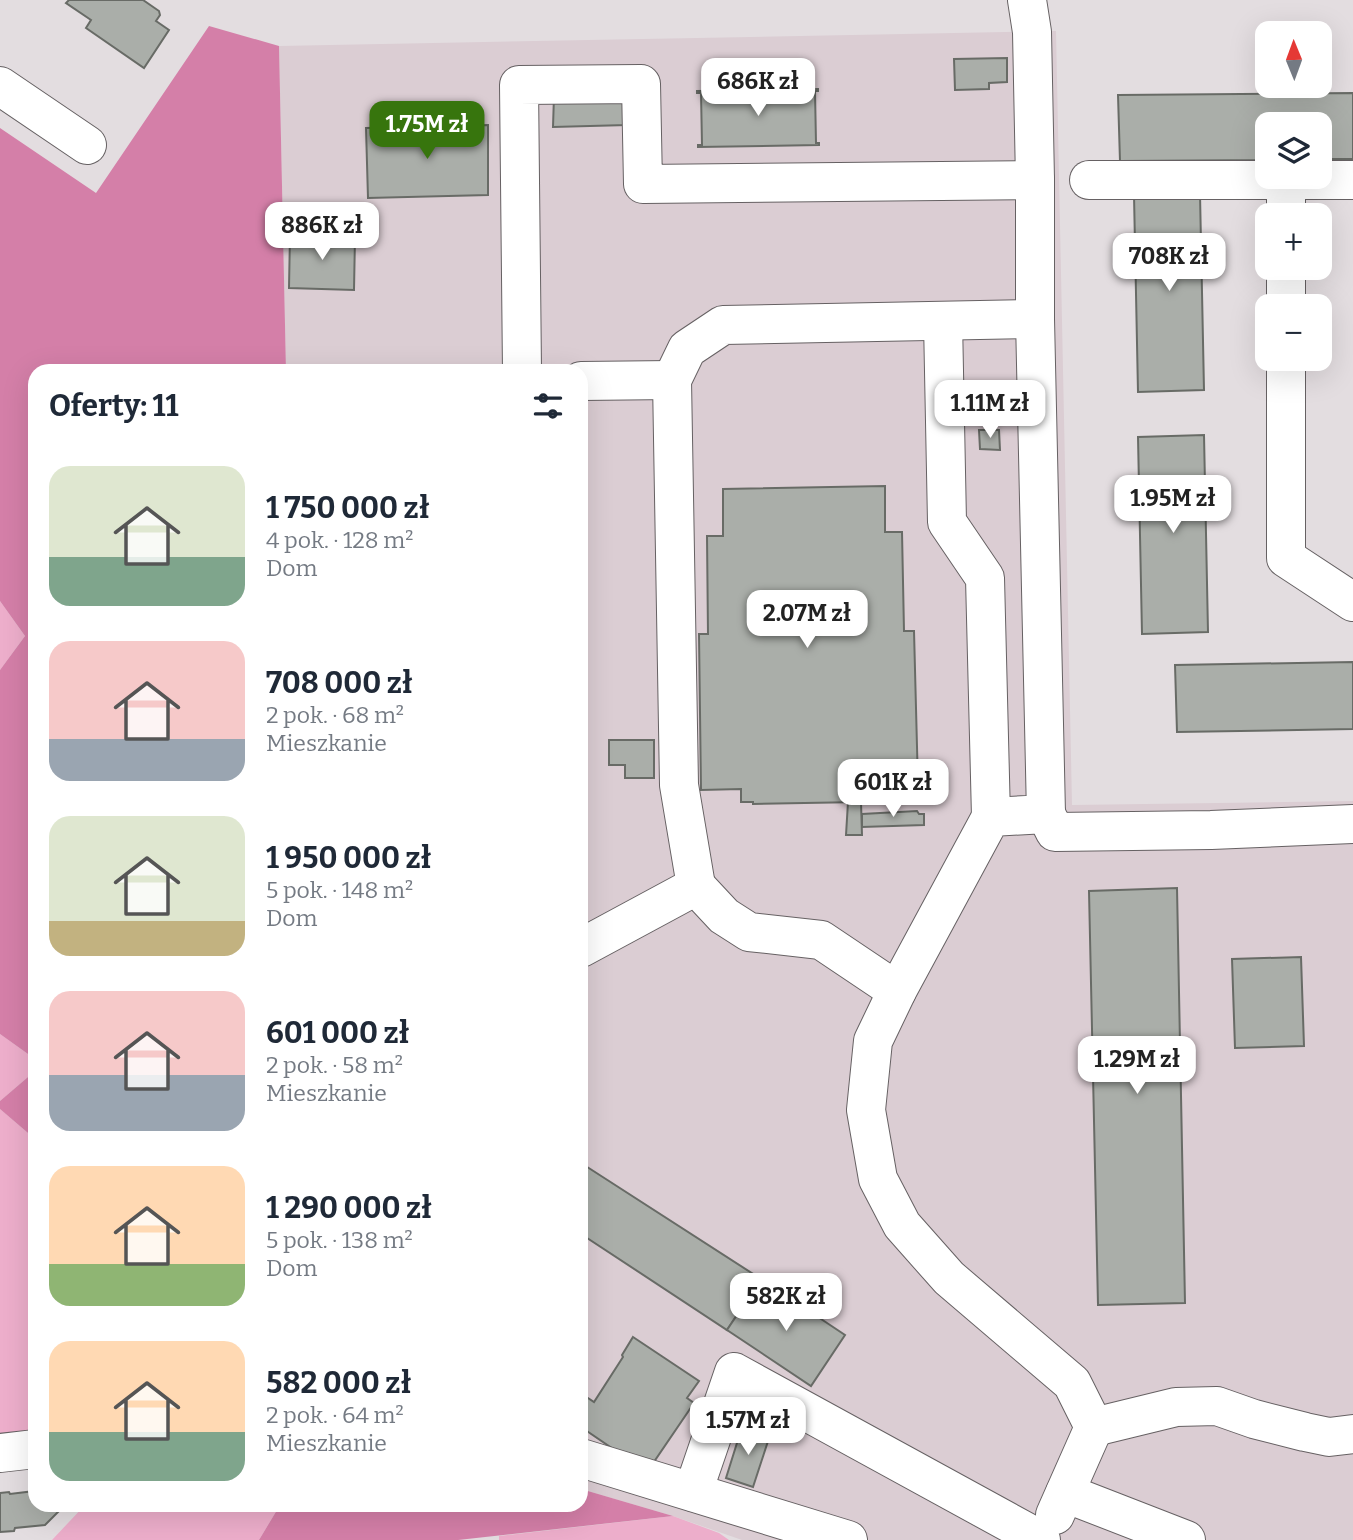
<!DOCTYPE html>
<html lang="pl">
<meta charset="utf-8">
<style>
body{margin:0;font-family:Bitter,serif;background:#f2f2f3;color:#1f2937;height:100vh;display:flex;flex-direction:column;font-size:26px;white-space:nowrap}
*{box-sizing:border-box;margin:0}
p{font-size:23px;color:#747a83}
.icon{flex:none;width:38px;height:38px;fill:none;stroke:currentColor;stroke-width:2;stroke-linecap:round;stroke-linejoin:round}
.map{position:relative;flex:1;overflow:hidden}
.sheet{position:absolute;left:28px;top:364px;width:560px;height:1148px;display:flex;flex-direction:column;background:#fff;border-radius:21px;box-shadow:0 7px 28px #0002}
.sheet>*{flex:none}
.needle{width:46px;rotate:359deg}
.tools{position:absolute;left:1255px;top:21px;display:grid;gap:14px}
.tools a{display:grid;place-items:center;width:77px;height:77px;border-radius:14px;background:#fff;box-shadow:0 7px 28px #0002;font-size:35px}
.price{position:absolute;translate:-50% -60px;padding:0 16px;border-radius:14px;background:#fff;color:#222;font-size:23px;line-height:46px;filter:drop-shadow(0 2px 4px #0008)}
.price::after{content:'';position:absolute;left:50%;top:42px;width:21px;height:16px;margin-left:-10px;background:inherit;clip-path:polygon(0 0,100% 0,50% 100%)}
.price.selected{background:#37750d;color:#fff}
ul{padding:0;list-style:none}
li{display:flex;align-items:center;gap:21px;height:175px;padding:0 21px}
li span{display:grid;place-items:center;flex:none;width:196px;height:140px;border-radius:21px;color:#555}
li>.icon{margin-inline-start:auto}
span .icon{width:84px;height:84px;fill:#fffc;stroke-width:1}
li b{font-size:30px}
h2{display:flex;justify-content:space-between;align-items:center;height:84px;padding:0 21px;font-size:30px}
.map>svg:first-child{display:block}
</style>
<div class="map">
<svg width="1353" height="1540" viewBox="0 0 1353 1540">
<rect width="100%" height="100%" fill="#e3dde0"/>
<polygon fill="#dbcdd3" points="1056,31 1072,805 1353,801 1353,1540 742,1540 673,1516 581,1489 581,371 286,371 279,46"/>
<g fill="#edaecb">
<polygon points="0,601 25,636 0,670"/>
<polygon points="0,1034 35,1059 35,1071 0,1101"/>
<polygon points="0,1109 35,1139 35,1438 0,1441"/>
<polygon points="85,1505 280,1505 259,1540 52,1540"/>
<polygon points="673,1516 719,1533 729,1540 499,1540 499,1536"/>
</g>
<g fill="#d47fa8">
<polygon points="209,26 279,46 286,371 35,371 35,1059 0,1034 0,670 25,636 0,601 0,128 96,193"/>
<polygon points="35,1071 35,1139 0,1109 0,1101"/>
<polygon points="581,1489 673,1516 458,1540 259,1540 280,1505 581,1505"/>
</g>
<g fill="#aaaea9" stroke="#686b66" stroke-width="2">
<polygon points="69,0 143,0 159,11 160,15 156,21 169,30 144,68 86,28 91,20 66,3"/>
<polygon points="1007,58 1007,82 989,83 989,89 955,90 954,59"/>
<polygon points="818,89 818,91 815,91 816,143 819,143 819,145 698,147 698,145 702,145 701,93 697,93 697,91"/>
<polygon points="1353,93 1353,159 1320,159 1320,124 1267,124 1267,160 1120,161 1118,95"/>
<polygon points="554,96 626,96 627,125 553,127"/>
<polygon points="488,125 488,195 368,198 366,128"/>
<polygon points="1200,194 1204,390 1138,392 1134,195"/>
<polygon points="290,235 355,237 354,290 289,288"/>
<polygon points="979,430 999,430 1000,450 980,449"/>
<polygon points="1204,435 1208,632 1142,634 1138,437"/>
<polygon points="885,486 885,532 902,532 904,631 914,631 918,785 878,786 879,798 865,799 861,802 753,804 753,802 741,802 741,789 701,790 699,634 708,634 707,536 723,536 723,489"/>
<polygon points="1353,662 1353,729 1177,732 1175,665"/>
<polygon points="609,740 654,740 654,778 625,778 625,765 609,765"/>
<polygon points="848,802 861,802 862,835 846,835"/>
<polygon points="917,811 919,814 924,814 924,825 862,827 862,814"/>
<polygon points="1177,888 1185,1303 1098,1305 1089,891"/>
<polygon points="1301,957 1304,1046 1235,1048 1232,959"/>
<polygon points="581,1163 761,1279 727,1330 581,1234"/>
<polygon points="761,1279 845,1335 811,1386 727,1330"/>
<polygon points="633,1337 699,1381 687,1398 694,1403 647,1472 581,1427 581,1401 585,1396 594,1402 623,1357 622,1355"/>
<polygon points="742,1427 770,1435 753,1487 726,1478"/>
<polygon points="35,1491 35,1505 65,1505 45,1525 15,1528 14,1531 0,1532 0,1493 9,1492 10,1494"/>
</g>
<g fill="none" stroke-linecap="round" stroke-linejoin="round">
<defs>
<g id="minor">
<polyline points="1027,0 1032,32 1035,180 1035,319 1046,814 991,817 897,991 873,1041 866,1110 878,1179 902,1225 949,1278 1072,1383 1094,1427"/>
<polyline points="0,86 87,145"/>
<polyline points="1089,180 1353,180"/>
<polyline points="1286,215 1286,180"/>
<polyline points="1286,306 1286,268"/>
<polyline points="943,321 947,522 985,578 991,817"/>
<polyline points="1286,359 1286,558 1353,602"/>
<polyline points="522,371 519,85 641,84 643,184 1035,180"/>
<polyline points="581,381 672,380"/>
<polyline points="1046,814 1055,832 1211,830 1353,824"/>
<polyline points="696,886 679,785 672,380 687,349 723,325 1035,319"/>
<polyline points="581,948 696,886 724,916 749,932 821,940 897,991"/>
<polyline points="1094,1427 1176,1407 1217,1406 1254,1419 1305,1432 1329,1437 1353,1434"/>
<polyline points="0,1453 35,1449"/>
<polyline points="581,1458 848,1540"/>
<polyline points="693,1492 734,1372 1041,1540"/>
<polyline points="1065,1493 1186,1540"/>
<polyline points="1055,1515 1094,1427"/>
</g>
</defs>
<use href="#minor" stroke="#666163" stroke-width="40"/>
<use href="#minor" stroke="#fff" stroke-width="38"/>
</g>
</svg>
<div class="tools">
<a><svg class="needle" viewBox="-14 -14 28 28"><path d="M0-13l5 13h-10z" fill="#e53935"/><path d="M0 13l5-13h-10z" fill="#747a83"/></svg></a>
<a><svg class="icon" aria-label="layers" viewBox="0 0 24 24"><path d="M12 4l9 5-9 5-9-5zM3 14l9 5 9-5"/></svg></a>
<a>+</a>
<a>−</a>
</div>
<b class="price" style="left:758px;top:118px">686K zł</b>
<b class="price selected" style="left:427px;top:161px">1.75M zł</b>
<b class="price" style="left:322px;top:262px">886K zł</b>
<b class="price" style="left:1169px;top:293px">708K zł</b>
<b class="price" style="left:990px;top:440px">1.11M zł</b>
<b class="price" style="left:1173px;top:535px">1.95M zł</b>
<b class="price" style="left:807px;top:650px">2.07M zł</b>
<b class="price" style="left:893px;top:819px">601K zł</b>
<b class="price" style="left:1137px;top:1096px">1.29M zł</b>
<b class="price" style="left:786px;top:1333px">582K zł</b>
<b class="price" style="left:748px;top:1457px">1.57M zł</b>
<section class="sheet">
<h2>Oferty: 11<svg class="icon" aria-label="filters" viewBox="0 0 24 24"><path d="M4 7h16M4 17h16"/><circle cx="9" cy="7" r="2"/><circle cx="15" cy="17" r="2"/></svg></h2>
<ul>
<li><span style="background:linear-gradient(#dfe7d0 65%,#7fa58c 0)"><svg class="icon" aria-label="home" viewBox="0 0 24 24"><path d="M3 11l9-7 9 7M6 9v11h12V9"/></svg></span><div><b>1 750 000 zł</b><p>4 pok. · 128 m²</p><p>Dom</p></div></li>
<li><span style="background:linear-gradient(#f6c9c9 70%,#9aa5b1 0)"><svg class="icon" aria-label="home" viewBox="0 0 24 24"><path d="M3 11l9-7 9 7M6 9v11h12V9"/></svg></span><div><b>708 000 zł</b><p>2 pok. · 68 m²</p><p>Mieszkanie</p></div></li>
<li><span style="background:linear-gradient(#dfe7d0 75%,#c2b280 0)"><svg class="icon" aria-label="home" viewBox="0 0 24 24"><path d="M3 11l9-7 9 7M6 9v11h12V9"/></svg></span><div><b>1 950 000 zł</b><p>5 pok. · 148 m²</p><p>Dom</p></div></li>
<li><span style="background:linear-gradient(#f6c9c9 60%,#9aa5b1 0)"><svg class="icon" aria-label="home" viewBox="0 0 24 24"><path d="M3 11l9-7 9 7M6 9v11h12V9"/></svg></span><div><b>601 000 zł</b><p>2 pok. · 58 m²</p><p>Mieszkanie</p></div></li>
<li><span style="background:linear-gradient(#ffd9b3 70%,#8fb573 0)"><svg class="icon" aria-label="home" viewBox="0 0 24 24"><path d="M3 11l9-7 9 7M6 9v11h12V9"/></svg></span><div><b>1 290 000 zł</b><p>5 pok. · 138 m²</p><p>Dom</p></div></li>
<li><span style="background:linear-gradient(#ffd9b3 65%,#7fa58c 0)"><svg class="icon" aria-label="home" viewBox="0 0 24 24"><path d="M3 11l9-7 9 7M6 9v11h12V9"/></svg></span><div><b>582 000 zł</b><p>2 pok. · 64 m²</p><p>Mieszkanie</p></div></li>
</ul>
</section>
</div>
